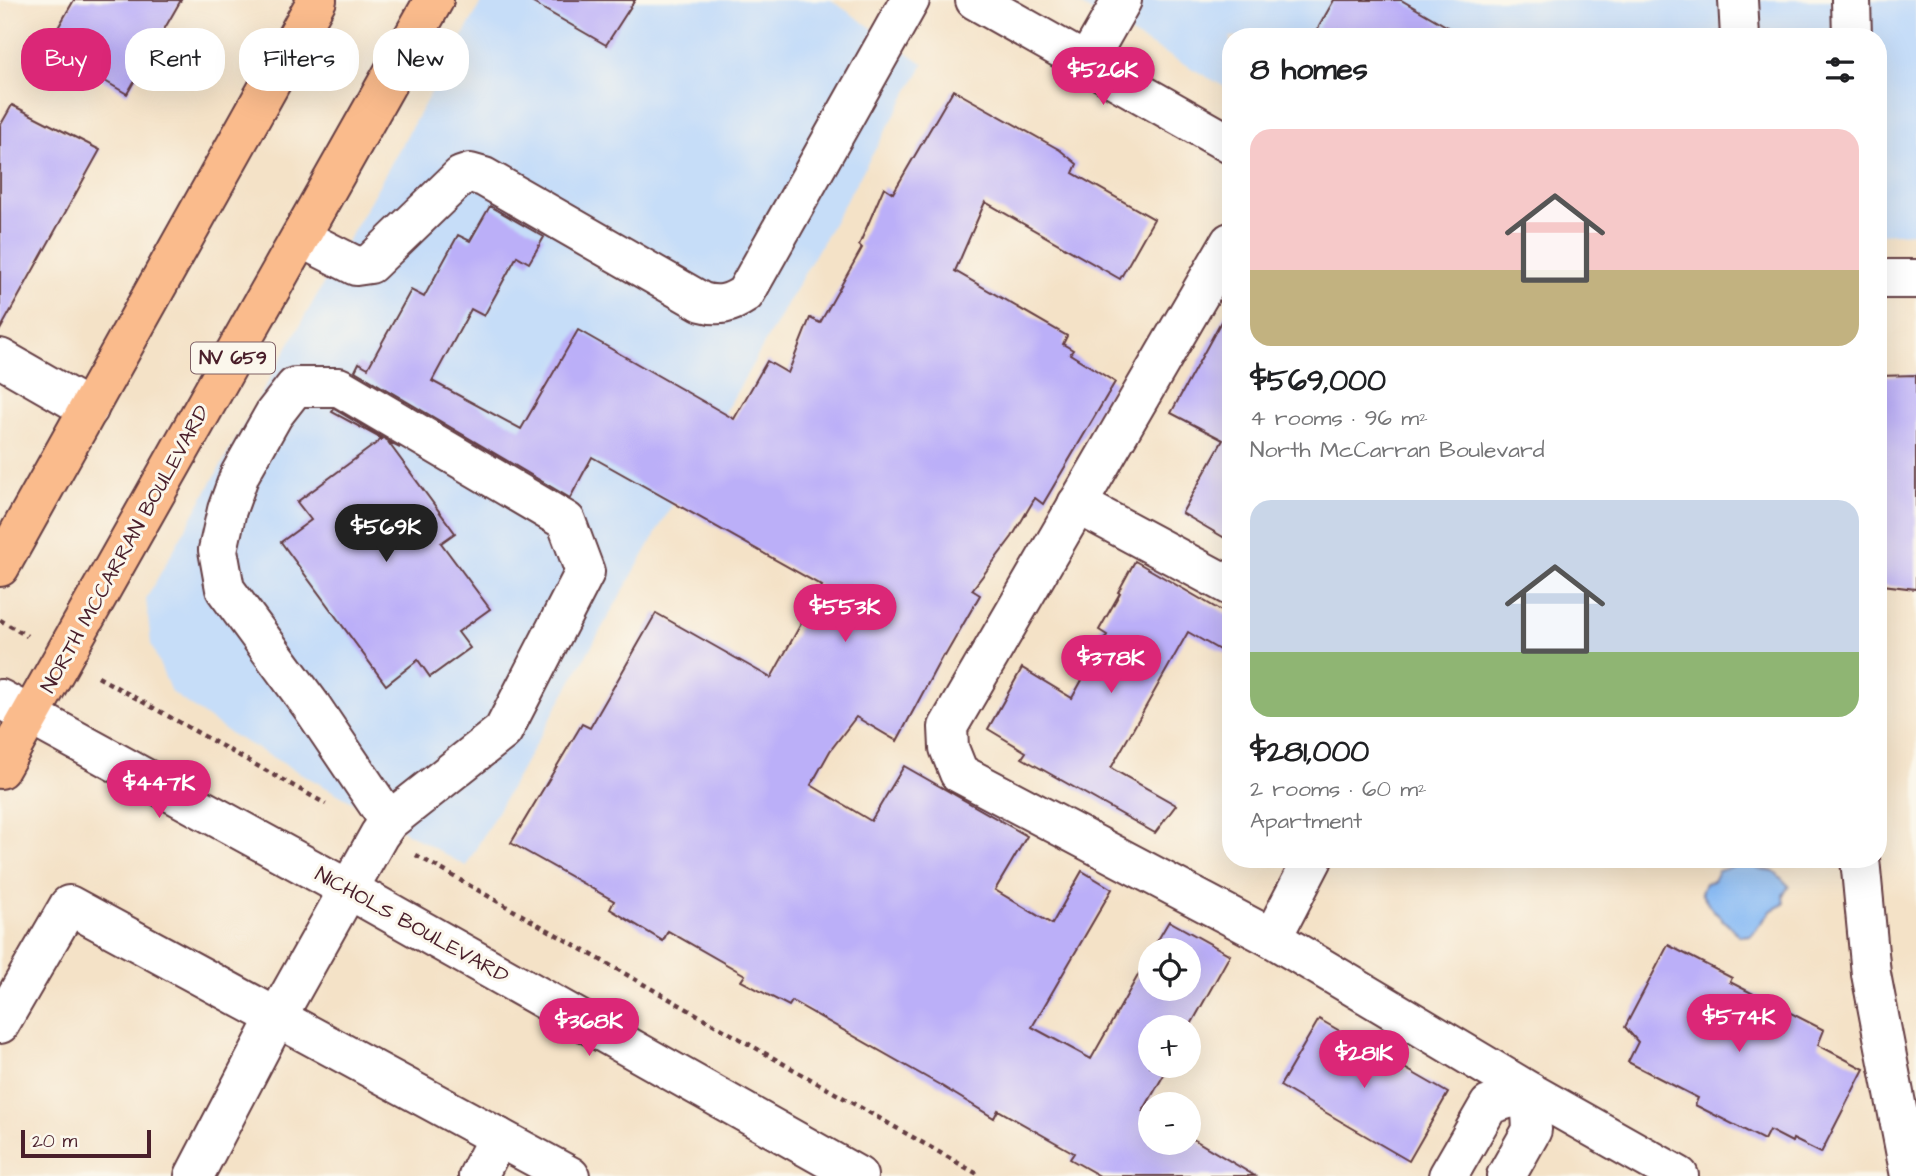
<!DOCTYPE html>
<meta charset="utf-8">
<style>
body{margin:0;font-family:"Architects Daughter",sans-serif;background:#f2f2f2;color:#202124;height:100vh;display:flex;flex-direction:column;font-size:26px;white-space:nowrap}
*{box-sizing:border-box;margin:0}
p{font-size:23px;color:#757577}
.icon{flex:none;width:38px;height:38px;fill:none;stroke:currentColor;stroke-width:2;stroke-linecap:round;stroke-linejoin:round}
.map{position:relative;flex:1;overflow:hidden}
.side{position:absolute;left:1222px;top:28px;width:665px;height:840px;display:flex;flex-direction:column;background:#fff;border-radius:28px;box-shadow:0 7px 28px #0002}
.side>*{flex:none}
.banner{position:absolute;left:21px;top:28px;width:665px;height:63px;display:flex;gap:14px}
.tools{position:absolute;left:1138px;top:938px;display:grid;gap:14px}
.tools a{display:grid;place-items:center;width:63px;height:63px;border-radius:50%;background:#fff;box-shadow:0 7px 28px #0002;font-size:35px}
.scale{position:absolute;left:21px;bottom:18px;width:130px;box-sizing:border-box;padding-left:7px;border:4px solid #4a1f2b;border-top:0;font-size:19px;line-height:24px;white-space:nowrap;color:#4a1f2b;-webkit-text-stroke:5px #fbf7ec;paint-order:stroke}
.price{position:absolute;translate:-50% -60px;padding:0 16px;border-radius:24px;background:#db2777;color:#fff;font-size:23px;line-height:46px;filter:drop-shadow(0 2px 4px #0008)}
.price::after{content:'';position:absolute;left:50%;top:42px;width:21px;height:16px;margin-left:-10px;background:inherit;clip-path:polygon(0 0,100% 0,50% 100%)}
.price.current{background:#222;color:#fff}
ul{padding:0;list-style:none}
li{display:grid;align-content:center;gap:14px;height:371px;padding:0 28px}
li span{display:grid;place-items:center;height:217px;border-radius:21px;color:#555}
li>.icon{margin-inline-start:auto}
span .icon{width:126px;height:126px;fill:#fffc;stroke-width:1}
li b{font-size:30px}
h2{display:flex;justify-content:space-between;align-items:center;height:84px;padding:0 28px;font-size:30px}
.chip{padding:0 24px;border-radius:28px;background:#fff;box-shadow:0 7px 28px #0002;font-size:24px;line-height:63px}
.chip.current{background:#db2777;color:#fff}
.map>svg:first-child{display:block}
</style>
<div class="map">
<svg width="1916" height="1176" viewBox="0 0 1916 1176">
<rect width="100%" height="100%" fill="#fbf7ec"/>
<filter id="ink" filterUnits="userSpaceOnUse"><feTurbulence type="fractalNoise" baseFrequency=".0143" numOctaves="2"/><feDisplacementMap in="SourceGraphic" scale="14" xChannelSelector="R" yChannelSelector="G"/><feConvolveMatrix kernelMatrix="1 2 1 2 8 2 1 2 1" color-interpolation-filters="sRGB"/></filter>
<filter id="wash" filterUnits="userSpaceOnUse"><feTurbulence type="fractalNoise" baseFrequency=".00686" numOctaves="4" result="noise"/><feDisplacementMap in="SourceGraphic" scale="28" xChannelSelector="R" yChannelSelector="G"/><feGaussianBlur stdDeviation="1.57" result="paint"/><feColorMatrix in="noise" values="0 0 0 0 0 0 0 0 0 0 0 0 0 0 0 0 0 1.4 0 .05"/><feComposite in="paint" operator="in"/></filter>
<g filter="url(#wash)">
<rect width="100%" height="100%" fill="#f4e2c7"/>
<g fill="#c6ddf8">
<polygon points="483,0 831,0 924,64 466,866 229,733 171,692 151,644 146,599"/>
<polygon points="1071,0 1916,0 1916,232 1878,234 1878,37 1230,37 1230,90"/>
</g>
<path fill="#87baf4" stroke="#686c90" stroke-width="2" d="M1749,861l9,8 16,2 15,15 -6,9 1,9 -12,6 -21,25 -12,1c-14,-15 -27,-24 -38,-43l4,-10 8,-2 5,-10z"/>
<g id="blocks">
<g fill="#bbaff8">
<polygon points="74,0 181,0 127,94 47,47"/>
<polygon points="528,0 635,0 606,45"/>
<polygon points="1334,0 1401,0 1465,37 1313,37"/>
<polygon points="953,90 1060,150 1077,164 1073,173 1154,219 1120,279 985,202 955,271 1067,336 1063,344 1073,350 1070,354 1115,382 1043,504 1035,498 1012,537 972,590 980,595 945,656 943,655 897,741 856,717 830,751 811,785 871,821 904,766 1027,836 995,890 1052,924 1082,871 1112,889 1032,1027 1091,1059 1150,954 1150,989 1188,989 1188,950 1152,950 1169,921 1230,955 1188,1030 1188,1027 1150,1027 1150,1066 1169,1066 1143,1111 1150,1115 1150,1143 1188,1143 1188,1136 1255,1176 1100,1176 1070,1159 1074,1153 998,1110 994,1118 940,1085 792,1001 789,1006 741,981 745,975 668,931 663,941 610,909 614,901 511,843 582,724 590,728 656,613 771,678 822,586 592,457 570,498 355,371 359,363 368,368 411,290 424,297 458,235 470,241 490,206 544,237 529,263 517,256 484,316 471,309 432,381 521,429 578,330 734,419 767,361 788,373 810,318 820,323 862,248 859,245 884,187 893,193"/>
<polygon points="12,105 100,150 0,330 0,126"/>
<polygon points="1230,305 1230,541 1182,513 1223,440 1171,413"/>
<polygon points="1916,375 1916,589 1883,585 1883,574 1878,574 1878,376"/>
<polygon points="334,409 400,448 388,442 455,533 441,543 490,609 458,632 470,648 430,677 418,660 386,685 281,542 311,520 297,502 382,439 332,412"/>
<polygon points="1135,561 1230,616 1230,656 1188,632 1111,768 1176,805 1155,833 1022,758 1026,752 988,729 1022,668 1072,698 1107,635 1099,630 1120,593 1118,592"/>
<polygon points="1668,945 1732,978 1730,982 1824,1030 1818,1045 1864,1069 1821,1153 1793,1139 1792,1142 1769,1130 1764,1140 1695,1105 1698,1098 1628,1062 1638,1042 1625,1027"/>
<polygon points="1319,1019 1448,1093 1409,1161 1280,1086"/>
</g>
</g>
</g>
<g filter="url(#ink)">
<use href="#blocks" fill-opacity="0" stroke="#643c42" stroke-width="2"/>
<g fill="none" stroke-linecap="round" stroke-linejoin="round">
<defs>
<g id="minor">
<polyline points="975,0 1230,144"/>
<polyline points="1738,0 1740,37"/>
<polyline points="1851,0 1852,37"/>
<polyline points="1086,63 1122,0"/>
<path d="M301,238l55,28 14,-2 91,-88 9,-3 14,4 218,125c17,5 28,2 43,-8l165,-294"/>
<polyline points="1230,242 948,727 949,748 959,773 1272,938 1530,1092 1679,1176"/>
<polyline points="1878,279 1916,279"/>
<polyline points="0,358 89,409"/>
<polyline points="1077,504 1230,586"/>
<polyline points="0,699 348,889 858,1176"/>
<polyline points="1860,859 1871,974 1910,1176"/>
<polyline points="1272,938 1313,859"/>
<polyline points="0,1024 69,905 570,1176"/>
<polyline points="194,1176 277,1017 379,835 389,821 503,731 585,572 566,521 339,387 295,387 274,414 240,474 227,510 218,550 225,589 312,707 389,821"/>
<polyline points="478,1176 498,1137"/>
<polyline points="1448,1176 1489,1105 1530,1092 1532,1130 1506,1176"/>
</g>
<g id="major">
<polyline points="0,567 317,0"/>
<polyline points="0,769 434,0"/>
</g>
</defs>
<use href="#minor" stroke="#643c42" stroke-width="42"/>
<use href="#major" stroke="#643c42" stroke-width="42"/>
<g stroke="#643c42" stroke-width="4.5" stroke-dasharray="5 5" stroke-linecap="butt">
<polyline points="0,620 27,636"/>
<polyline points="98,677 326,804"/>
<polyline points="416,855 981,1176"/>
</g>
<use href="#minor" stroke="#fff" stroke-width="38"/>
<use href="#major" stroke="#fabb8c" stroke-width="38"/>
</g>
</g>
<g text-anchor="middle" dominant-baseline="central" stroke-width="6" stroke-linejoin="round" paint-order="stroke">
<rect fill="#fbf7ec" stroke="#7f6065" stroke-width="2" x="191" y="342.5" width="84" height="31" rx="5"/>
<g font-size="19" font-weight="bold" fill="#4a1f2b">
<text x="233" y="358">NV 659</text>
</g>
<g font-size="21" fill="#4a1f2b" stroke="#fbf7ec">
<text transform="translate(125 549) rotate(-61)">NORTH MCCARRAN BOULEVARD</text>
<text transform="translate(412 925) rotate(29)">NICHOLS BOULEVARD</text>
</g>
</g>
</svg>
<div class="tools">
<a><svg class="icon" aria-label="locate" viewBox="0 0 24 24"><circle cx="12" cy="12" r="6"/><path d="M12 2v4M12 18v4M2 12h4M18 12h4"/></svg></a>
<a>+</a>
<a>−</a>
</div>
<div class="scale">20 m</div>
<b class="price" style="left:1103px;top:107px">$526K</b>
<b class="price current" style="left:386px;top:564px">$569K</b>
<b class="price" style="left:845px;top:644px">$553K</b>
<b class="price" style="left:1111px;top:695px">$378K</b>
<b class="price" style="left:159px;top:820px">$447K</b>
<b class="price" style="left:1739px;top:1054px">$574K</b>
<b class="price" style="left:589px;top:1058px">$368K</b>
<b class="price" style="left:1364px;top:1090px">$281K</b>
<div class="banner">
<a class="chip current">Buy</a>
<a class="chip">Rent</a>
<a class="chip">Filters</a>
<a class="chip">New</a>
</div>
<section class="side">
<h2>8 homes<svg class="icon" aria-label="filters" viewBox="0 0 24 24"><path d="M4 7h16M4 17h16"/><circle cx="9" cy="7" r="2"/><circle cx="15" cy="17" r="2"/></svg></h2>
<ul>
<li><span style="background:linear-gradient(#f6c9c9 65%,#c2b280 0)"><svg class="icon" aria-label="home" viewBox="0 0 24 24"><path d="M3 11l9-7 9 7M6 9v11h12V9"/></svg></span><div><b>$569,000</b><p>4 rooms · 96 m²</p><p>North McCarran Boulevard</p></div></li>
<li><span style="background:linear-gradient(#c9d6e8 70%,#8fb573 0)"><svg class="icon" aria-label="home" viewBox="0 0 24 24"><path d="M3 11l9-7 9 7M6 9v11h12V9"/></svg></span><div><b>$281,000</b><p>2 rooms · 60 m²</p><p>Apartment</p></div></li>
</ul>
</section>
</div>
